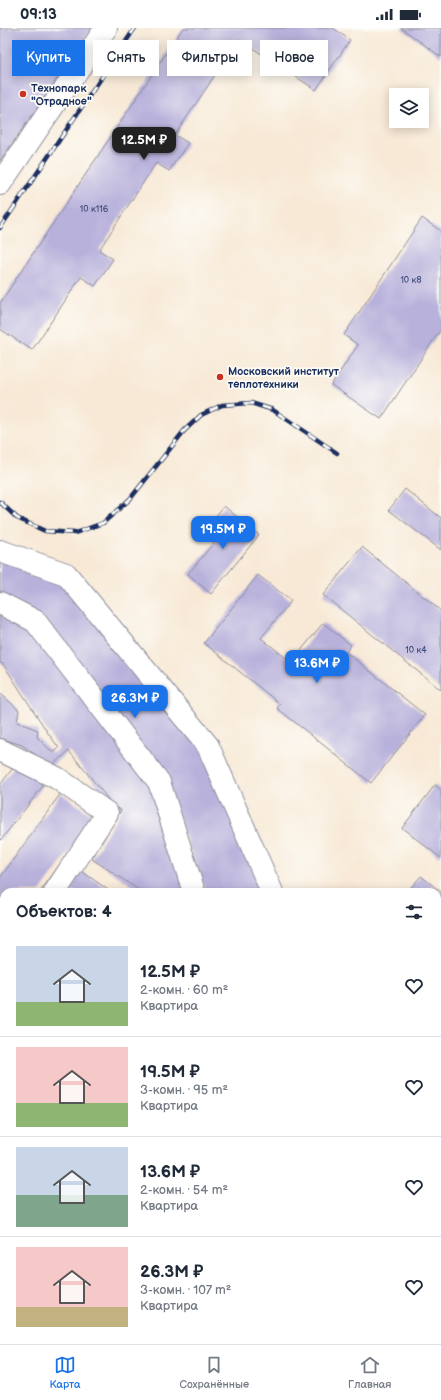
<!DOCTYPE html>
<html lang="ru">
<meta charset="utf-8">
<style>
body{margin:0;font-family:"Balsamiq Sans",sans-serif;background:#f2f2f3;color:#1f2937;height:100vh;display:flex;flex-direction:column;font-size:15px;white-space:nowrap}
*{box-sizing:border-box;margin:0}
p{font-size:13px;color:#747a83}
.icon{flex:none;width:22px;height:22px;fill:none;stroke:currentColor;stroke-width:2;stroke-linecap:round;stroke-linejoin:round}
.map{position:relative;flex:1;overflow:hidden}
.details{position:absolute;left:0px;top:860px;width:441px;height:456px;display:flex;flex-direction:column;background:#fff;border-radius:12px 12px 0 0;box-shadow:0 2px 10px #0003}
.details>*{flex:none}
.guide{position:absolute;left:12px;top:12px;width:417px;height:36px;display:flex;gap:8px}
.fabs{position:absolute;left:389px;top:60px;display:grid;gap:8px}
.fabs a{display:grid;place-items:center;width:40px;height:40px;border-radius:0px;background:#fff;box-shadow:0 2px 10px #0003;font-size:20px}
.price{position:absolute;translate:-50% -34px;padding:0 9px;border-radius:8px;background:#1a73e8;color:#fff;font-size:13px;line-height:26px;filter:drop-shadow(0 1px 2px #0008)}
.price::after{content:'';position:absolute;left:50%;top:24px;width:12px;height:9px;margin-left:-6px;background:inherit;clip-path:polygon(0 0,100% 0,50% 100%)}
.price.current{background:#222;color:#fff}
ul{padding:0;list-style:none}
li{display:flex;align-items:center;gap:12px;height:100px;padding:0 16px}
li+li{border-top:1px solid #e0e1e3}
li span{display:grid;place-items:center;flex:none;width:112px;height:80px;border-radius:0px;color:#555}
li>.icon{margin-inline-start:auto}
span .icon{width:48px;height:48px;fill:#fffc;stroke-width:1}
li b{font-size:17px}
h2{display:flex;justify-content:space-between;align-items:center;height:48px;padding:0 16px;font-size:17px}
.chip{padding:0 14px;border-radius:0px;background:#fff;box-shadow:0 2px 10px #0003;font-size:14px;line-height:36px}
.chip.current{background:#1a73e8;color:#fff}
.status{display:flex;justify-content:space-between;align-items:center;height:28px;padding:0 20px;background:#fff;direction:ltr}
.status svg{height:11px;fill:currentColor}
.tab-bar{display:flex;justify-content:space-around;align-items:center;height:56px;border-top:1px solid #e0e1e3;background:#fff;font-size:11px;color:#747a83}
.tab-bar a{display:grid;justify-items:center;gap:2px}
.tab-bar .current{color:#1a73e8}
.map>svg:first-child{display:block}
</style>
<div class="status"><b>09:13</b><svg viewBox="0 0 49 12"><path d="M0 12V9h3v3zM5 12V6h3v6zM10 12V3h3v9zM15 12V0h3v12zM26 1h20v11H26zM47 4h2v5h-2z"/></svg></div>
<div class="map">
<svg width="441" height="1316" viewBox="0 0 441 1316">
<rect width="100%" height="100%" fill="#fdfcf7"/>
<filter id="ink" filterUnits="userSpaceOnUse"><feTurbulence type="fractalNoise" baseFrequency=".025" numOctaves="2"/><feDisplacementMap in="SourceGraphic" scale="8" xChannelSelector="R" yChannelSelector="G"/><feConvolveMatrix kernelMatrix="1 2 1 2 8 2 1 2 1" color-interpolation-filters="sRGB"/></filter>
<filter id="wash" filterUnits="userSpaceOnUse"><feTurbulence type="fractalNoise" baseFrequency=".012" numOctaves="4" result="noise"/><feDisplacementMap in="SourceGraphic" scale="16" xChannelSelector="R" yChannelSelector="G"/><feGaussianBlur stdDeviation="0.9" result="paint"/><feColorMatrix in="noise" values="0 0 0 0 0 0 0 0 0 0 0 0 0 0 0 0 0 1.4 0 .05"/><feComposite in="paint" operator="in"/></filter>
<g filter="url(#wash)">
<rect width="100%" height="100%" fill="#f8e9d6"/>
<g id="blocks">
<g fill="#b8b1db">
<polygon points="0,0 93,0 0,133"/>
<polygon points="183,0 333,0 350,12 316,62 239,11 175,107 188,115 169,143 156,135 99,222 113,231 95,258 81,249 32,322 0,301 0,275"/>
<polygon points="401,0 441,0 441,29"/>
<polygon points="422,190 441,203 441,301 381,391 331,357 358,317 344,307"/>
<polygon points="405,461 441,490 441,522 389,482"/>
<polygon points="224,478 259,507 211,566 188,546 222,505 210,495"/>
<polygon points="362,519 441,583 441,662 323,567"/>
<polygon points="0,527 62,551 200,716 262,864 206,864 163,747 0,567"/>
<polygon points="258,547 291,573 261,610 305,645 312,635 299,625 323,595 351,617 346,624 425,687 371,755 277,680 280,676 204,615"/>
<polygon points="0,585 27,598 152,758 188,864 142,864 92,831 121,782 113,777 69,723 51,738 22,717 0,710 0,665 19,682 17,694 38,702 37,709 53,725 59,720 48,705 3,636 0,635"/>
<polygon points="16,736 43,758 0,813 0,757"/>
<polygon points="435,757 441,762 441,830 402,800"/>
<polygon points="61,765 94,789 40,864 4,864 4,914 3,915 0,913 0,850"/>
<polygon points="80,842 111,864 67,864"/>
<polygon points="421,848 441,864 441,919 437,915 437,864 407,864"/>
<polygon points="0,952 2,953 4,958 4,1031 0,1030"/>
<polygon points="0,1050 4,1051 4,1095 0,1094"/>
<polygon points="0,1109 4,1110 4,1132 0,1131"/>
<polygon points="437,1147 441,1149 441,1170 437,1168"/>
<polygon points="4,1172 4,1306 0,1301 0,1179"/>
<polygon points="437,1201 441,1202 441,1233 437,1231"/>
<polygon points="437,1247 441,1249 441,1291 437,1289"/>
<polygon points="437,1310 441,1312 441,1316 256,1316 249,1312 437,1312"/>
<polygon points="9,1312 71,1312 75,1316 13,1316"/>
</g>
</g>
</g>
<g filter="url(#ink)">
<use href="#blocks" fill-opacity="0" stroke="#8a8c9a" stroke-width="1"/>
<g fill="none" stroke-linecap="round" stroke-linejoin="round">
<defs>
<g id="minor">
<polyline points="0,156 106,0"/>
<polyline points="0,523 66,546 208,718 272,864"/>
<polyline points="0,575 35,593 159,754 194,864"/>
<polyline points="0,722 57,750 107,785 55,864"/>
<polyline points="0,1039 4,1040"/>
<polyline points="437,1044 441,1045"/>
<polyline points="437,1194 441,1195"/>
<polyline points="437,1239 441,1241"/>
<polyline points="437,1297 441,1299"/>
<polyline points="190,1312 195,1316"/>
<polyline points="126,1316 127,1312"/>
</g>
</defs>
<use href="#minor" stroke="#8a8c9a" stroke-width="24"/>
<use href="#minor" stroke="#fff" stroke-width="22"/>
<defs>
<g id="rail">
<polyline points="0,200 135,0"/>
<polyline points="0,474 17,490 45,503 75,505 103,495 130,471 184,403 201,387 222,377 251,375 273,382 337,425"/>
</g>
</defs>
<use href="#rail" stroke="#1b2f5e" stroke-width="4.5"/>
<use href="#rail" stroke="#fdfcf7" stroke-width="3" stroke-dasharray="9" stroke-linecap="butt"/>
</g>
</g>
<g fill="#c8321e" stroke="#fdfcf7" stroke-width="1.5">
<circle cx="23" cy="66" r="4"/>
<circle cx="220" cy="349" r="4"/>
</g>
<g text-anchor="middle" dominant-baseline="central" stroke-width="3.5" stroke-linejoin="round" paint-order="stroke">
<g font-size="9" fill="#42507d">
<text x="94" y="181">10 к116</text>
<text x="411" y="252">10 к8</text>
<text x="416" y="622">10 к4</text>
</g>
<g font-size="11" font-weight="bold" fill="#1b2f5e" stroke="#fdfcf7" text-anchor="start">
<text x="31" y="60">Технопарк<tspan x="31" dy="13">"Отрадное"</tspan></text>
<text x="228" y="343">Московский институт<tspan x="228" dy="13">теплотехники</tspan></text>
</g>
</g>
</svg>
<div class="fabs">
<a><svg class="icon" aria-label="layers" viewBox="0 0 24 24"><path d="M12 4l9 5-9 5-9-5zM3 14l9 5 9-5"/></svg></a>
</div>
<b class="price current" style="left:144px;top:133px">12.5M ₽</b>
<b class="price" style="left:223px;top:522px">19.5M ₽</b>
<b class="price" style="left:317px;top:656px">13.6M ₽</b>
<b class="price" style="left:135px;top:691px">26.3M ₽</b>
<div class="guide">
<a class="chip current">Купить</a>
<a class="chip">Снять</a>
<a class="chip">Фильтры</a>
<a class="chip">Новое</a>
</div>
<section class="details">
<h2>Объектов: 4<svg class="icon" aria-label="filters" viewBox="0 0 24 24"><path d="M4 7h16M4 17h16"/><circle cx="9" cy="7" r="2"/><circle cx="15" cy="17" r="2"/></svg></h2>
<ul>
<li><span style="background:linear-gradient(#c9d6e8 70%,#8fb573 0)"><svg class="icon" aria-label="home" viewBox="0 0 24 24"><path d="M3 11l9-7 9 7M6 9v11h12V9"/></svg></span><div><b>12.5M ₽</b><p>2-комн. · 60 m²</p><p>Квартира</p></div><svg class="icon" aria-label="heart" viewBox="0 0 24 24"><path d="M12 20l-8-8c-3-5 5-10 8-4 3-6 11-1 8 4z"/></svg></li>
<li><span style="background:linear-gradient(#f6c9c9 70%,#8fb573 0)"><svg class="icon" aria-label="home" viewBox="0 0 24 24"><path d="M3 11l9-7 9 7M6 9v11h12V9"/></svg></span><div><b>19.5M ₽</b><p>3-комн. · 95 m²</p><p>Квартира</p></div><svg class="icon" aria-label="heart" viewBox="0 0 24 24"><path d="M12 20l-8-8c-3-5 5-10 8-4 3-6 11-1 8 4z"/></svg></li>
<li><span style="background:linear-gradient(#c9d6e8 60%,#7fa58c 0)"><svg class="icon" aria-label="home" viewBox="0 0 24 24"><path d="M3 11l9-7 9 7M6 9v11h12V9"/></svg></span><div><b>13.6M ₽</b><p>2-комн. · 54 m²</p><p>Квартира</p></div><svg class="icon" aria-label="heart" viewBox="0 0 24 24"><path d="M12 20l-8-8c-3-5 5-10 8-4 3-6 11-1 8 4z"/></svg></li>
<li><span style="background:linear-gradient(#f6c9c9 75%,#c2b280 0)"><svg class="icon" aria-label="home" viewBox="0 0 24 24"><path d="M3 11l9-7 9 7M6 9v11h12V9"/></svg></span><div><b>26.3M ₽</b><p>3-комн. · 107 m²</p><p>Квартира</p></div><svg class="icon" aria-label="heart" viewBox="0 0 24 24"><path d="M12 20l-8-8c-3-5 5-10 8-4 3-6 11-1 8 4z"/></svg></li>
</ul>
</section>
</div>
<nav class="tab-bar">
<a class="current"><svg class="icon" aria-label="map" viewBox="0 0 24 24"><path d="M3 6l6-2 6 2 6-2v14l-6 2-6-2-6 2zM9 4v14M15 6v14"/></svg>Карта</a>
<a><svg class="icon" aria-label="saved" viewBox="0 0 24 24"><path d="M7 4h10v16l-5-4-5 4z"/></svg>Сохранённые</a>
<a><svg class="icon" aria-label="home" viewBox="0 0 24 24"><path d="M3 11l9-7 9 7M6 9v11h12V9"/></svg>Главная</a>
</nav>
